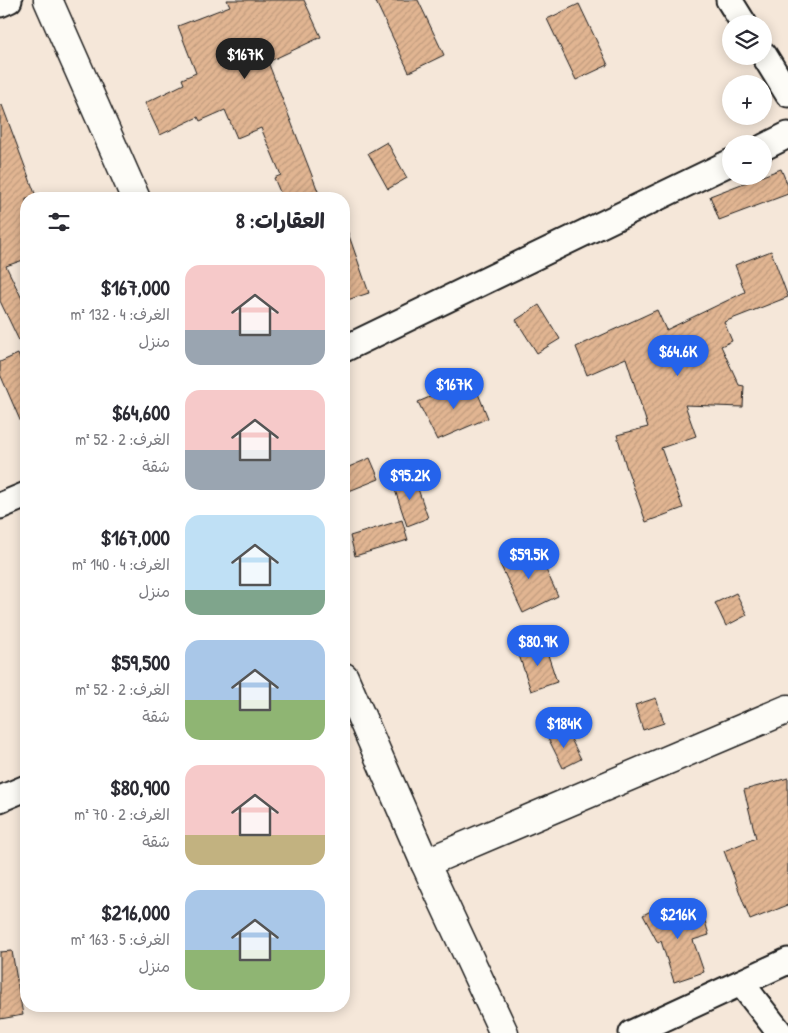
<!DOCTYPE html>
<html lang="ar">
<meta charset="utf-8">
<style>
body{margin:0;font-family:"Patrick Hand","Playpen Sans Arabic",sans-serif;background:#f7f7f7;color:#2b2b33;direction:rtl;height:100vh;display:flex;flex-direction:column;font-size:19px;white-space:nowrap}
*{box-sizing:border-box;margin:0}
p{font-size:16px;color:#7c7c81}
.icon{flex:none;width:28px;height:28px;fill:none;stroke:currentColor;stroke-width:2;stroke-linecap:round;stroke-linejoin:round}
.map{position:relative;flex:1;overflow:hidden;direction:ltr}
.sheet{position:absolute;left:20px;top:192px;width:330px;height:820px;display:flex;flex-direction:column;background:#fff;border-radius:20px;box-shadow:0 2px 12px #0003;direction:rtl}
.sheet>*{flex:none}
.tools{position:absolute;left:722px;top:15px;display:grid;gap:10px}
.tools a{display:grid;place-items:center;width:50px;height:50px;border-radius:50%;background:#fff;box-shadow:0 2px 12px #0003;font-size:25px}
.price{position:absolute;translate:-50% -42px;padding:0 11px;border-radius:18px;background:#2563eb;color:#fff;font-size:16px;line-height:32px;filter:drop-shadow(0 1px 2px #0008)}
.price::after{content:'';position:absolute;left:50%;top:30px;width:15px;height:11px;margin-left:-8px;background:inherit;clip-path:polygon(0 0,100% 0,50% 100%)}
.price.on{background:#222;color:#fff}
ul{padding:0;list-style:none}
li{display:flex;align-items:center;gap:15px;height:125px;padding:0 25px}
li span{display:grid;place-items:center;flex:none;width:140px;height:100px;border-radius:15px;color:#555}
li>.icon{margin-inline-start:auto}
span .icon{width:60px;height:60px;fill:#fffc;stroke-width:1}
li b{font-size:21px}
h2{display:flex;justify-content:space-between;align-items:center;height:60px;padding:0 25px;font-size:21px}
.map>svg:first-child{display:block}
</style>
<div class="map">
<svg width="788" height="1033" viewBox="0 0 788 1033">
<defs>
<pattern id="building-hatch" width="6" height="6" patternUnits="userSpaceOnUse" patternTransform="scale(1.25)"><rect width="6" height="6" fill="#e1b592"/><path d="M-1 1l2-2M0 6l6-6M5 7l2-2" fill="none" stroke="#c09b7d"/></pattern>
</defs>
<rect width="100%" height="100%" fill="#f5e7d9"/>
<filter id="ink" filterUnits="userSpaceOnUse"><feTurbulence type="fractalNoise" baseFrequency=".02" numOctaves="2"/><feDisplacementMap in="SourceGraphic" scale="10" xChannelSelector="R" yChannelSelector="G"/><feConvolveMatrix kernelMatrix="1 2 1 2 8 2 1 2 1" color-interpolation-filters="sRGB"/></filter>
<g filter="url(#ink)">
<g fill="url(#building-hatch)" stroke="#1c1c1c">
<polygon points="227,0 304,0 321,37 268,62 321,199 283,199 274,178 281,175 261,128 237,138 225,110 200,121 198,117 160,135 145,103 184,84 182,79 196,73 178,26 230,6"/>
<polygon points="375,0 418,0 444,55 409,72"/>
<polygon points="579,4 608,65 576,80 547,19"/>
<polygon points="2,105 37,199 26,199 26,259 6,266 26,307 26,355 0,301 0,106"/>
<polygon points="387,142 407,178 388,189 368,153"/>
<polygon points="781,169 788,186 788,194 719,220 710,196"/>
<polygon points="347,230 369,293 344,301 344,231"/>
<polygon points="771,251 788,297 724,322 732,341 721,346 739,385 744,386 743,407 685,405 696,436 661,448 683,508 646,522 626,466 617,435 648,427 626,358 587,375 576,347 657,310 666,330 745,292 735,265"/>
<polygon points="539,305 560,339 537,353 516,320"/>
<polygon points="18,354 26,374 26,434 0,374 0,362"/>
<polygon points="472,379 488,418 437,440 418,402"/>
<polygon points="370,458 379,479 344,493 344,469"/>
<polygon points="414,477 428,518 407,526 393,484"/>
<polygon points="402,520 408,540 355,556 350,536"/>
<polygon points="536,548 558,596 523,613 500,564"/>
<polygon points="736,593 747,615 726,626 715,603"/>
<polygon points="544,643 557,682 531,691 518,652"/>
<polygon points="656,698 664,723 643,730 635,705"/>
<polygon points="566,729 581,759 563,768 548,738"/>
<polygon points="788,778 788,905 750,920 724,851 756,838 744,790"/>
<polygon points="670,901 679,922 703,914 709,935 693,940 704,972 674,982 661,941 658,943 643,915"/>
<polygon points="12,951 23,1015 0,1019 0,952"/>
</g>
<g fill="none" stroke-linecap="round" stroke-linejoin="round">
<defs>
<g id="minor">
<polyline points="729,0 744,24"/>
<polyline points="0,4 9,0"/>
<polyline points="764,55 788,94"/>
<polyline points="764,147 788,135"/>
<polyline points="344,349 731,162"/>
<polyline points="0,506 26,495"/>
<polyline points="0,799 26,788"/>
<polyline points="741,983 780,1033"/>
<polyline points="632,1033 788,961"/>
</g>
<polyline id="tertiary" points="425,863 504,1033"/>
<g id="secondary">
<polyline points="48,0 136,199"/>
<polyline points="344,677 425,863 788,709"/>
</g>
</defs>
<use href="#minor" stroke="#1c1c1c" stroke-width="29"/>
<use href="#tertiary" stroke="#1c1c1c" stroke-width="31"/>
<use href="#secondary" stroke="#1c1c1c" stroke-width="31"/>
<use href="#minor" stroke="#fdfcf7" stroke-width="25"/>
<use href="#tertiary" stroke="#fdfcf7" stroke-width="28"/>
<use href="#secondary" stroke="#fdfcf7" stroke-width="28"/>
</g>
</g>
</svg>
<div class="tools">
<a><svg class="icon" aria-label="layers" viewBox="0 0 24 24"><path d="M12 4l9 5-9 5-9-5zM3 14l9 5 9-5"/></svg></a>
<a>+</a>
<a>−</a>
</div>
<b class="price on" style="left:245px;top:80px">$167K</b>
<b class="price" style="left:678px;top:377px">$64.6K</b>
<b class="price" style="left:454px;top:410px">$167K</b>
<b class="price" style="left:410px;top:501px">$95.2K</b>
<b class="price" style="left:529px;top:580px">$59.5K</b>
<b class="price" style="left:538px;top:667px">$80.9K</b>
<b class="price" style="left:564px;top:749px">$184K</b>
<b class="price" style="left:678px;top:940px">$216K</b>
<section class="sheet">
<h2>العقارات: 8<svg class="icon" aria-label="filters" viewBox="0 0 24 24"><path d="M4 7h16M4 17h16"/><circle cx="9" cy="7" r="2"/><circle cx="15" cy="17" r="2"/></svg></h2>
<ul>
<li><span style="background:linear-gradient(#f6c9c9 65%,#9aa5b1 0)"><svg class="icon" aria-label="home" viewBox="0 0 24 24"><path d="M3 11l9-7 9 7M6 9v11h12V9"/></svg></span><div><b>$167,000</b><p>الغرف: 4 · 132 m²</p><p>منزل</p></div></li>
<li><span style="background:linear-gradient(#f6c9c9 60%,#9aa5b1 0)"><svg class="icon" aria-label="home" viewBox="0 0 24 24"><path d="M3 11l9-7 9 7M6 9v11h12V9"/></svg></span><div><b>$64,600</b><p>الغرف: 2 · 52 m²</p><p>شقة</p></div></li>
<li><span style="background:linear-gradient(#bfe0f5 75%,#7fa58c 0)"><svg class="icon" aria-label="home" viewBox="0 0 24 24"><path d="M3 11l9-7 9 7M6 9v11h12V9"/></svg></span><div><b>$167,000</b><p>الغرف: 4 · 140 m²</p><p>منزل</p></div></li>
<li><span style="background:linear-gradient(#a9c7e8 60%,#8fb573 0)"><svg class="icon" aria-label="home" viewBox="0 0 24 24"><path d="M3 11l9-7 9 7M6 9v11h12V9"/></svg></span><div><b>$59,500</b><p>الغرف: 2 · 52 m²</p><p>شقة</p></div></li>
<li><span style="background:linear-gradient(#f6c9c9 70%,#c2b280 0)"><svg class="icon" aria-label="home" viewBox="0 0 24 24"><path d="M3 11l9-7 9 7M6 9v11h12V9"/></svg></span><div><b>$80,900</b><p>الغرف: 2 · 70 m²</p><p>شقة</p></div></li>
<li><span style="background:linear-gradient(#a9c7e8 60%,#8fb573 0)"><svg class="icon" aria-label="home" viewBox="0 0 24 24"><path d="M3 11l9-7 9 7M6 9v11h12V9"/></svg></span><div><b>$216,000</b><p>الغرف: 5 · 163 m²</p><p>منزل</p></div></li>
</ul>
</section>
</div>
